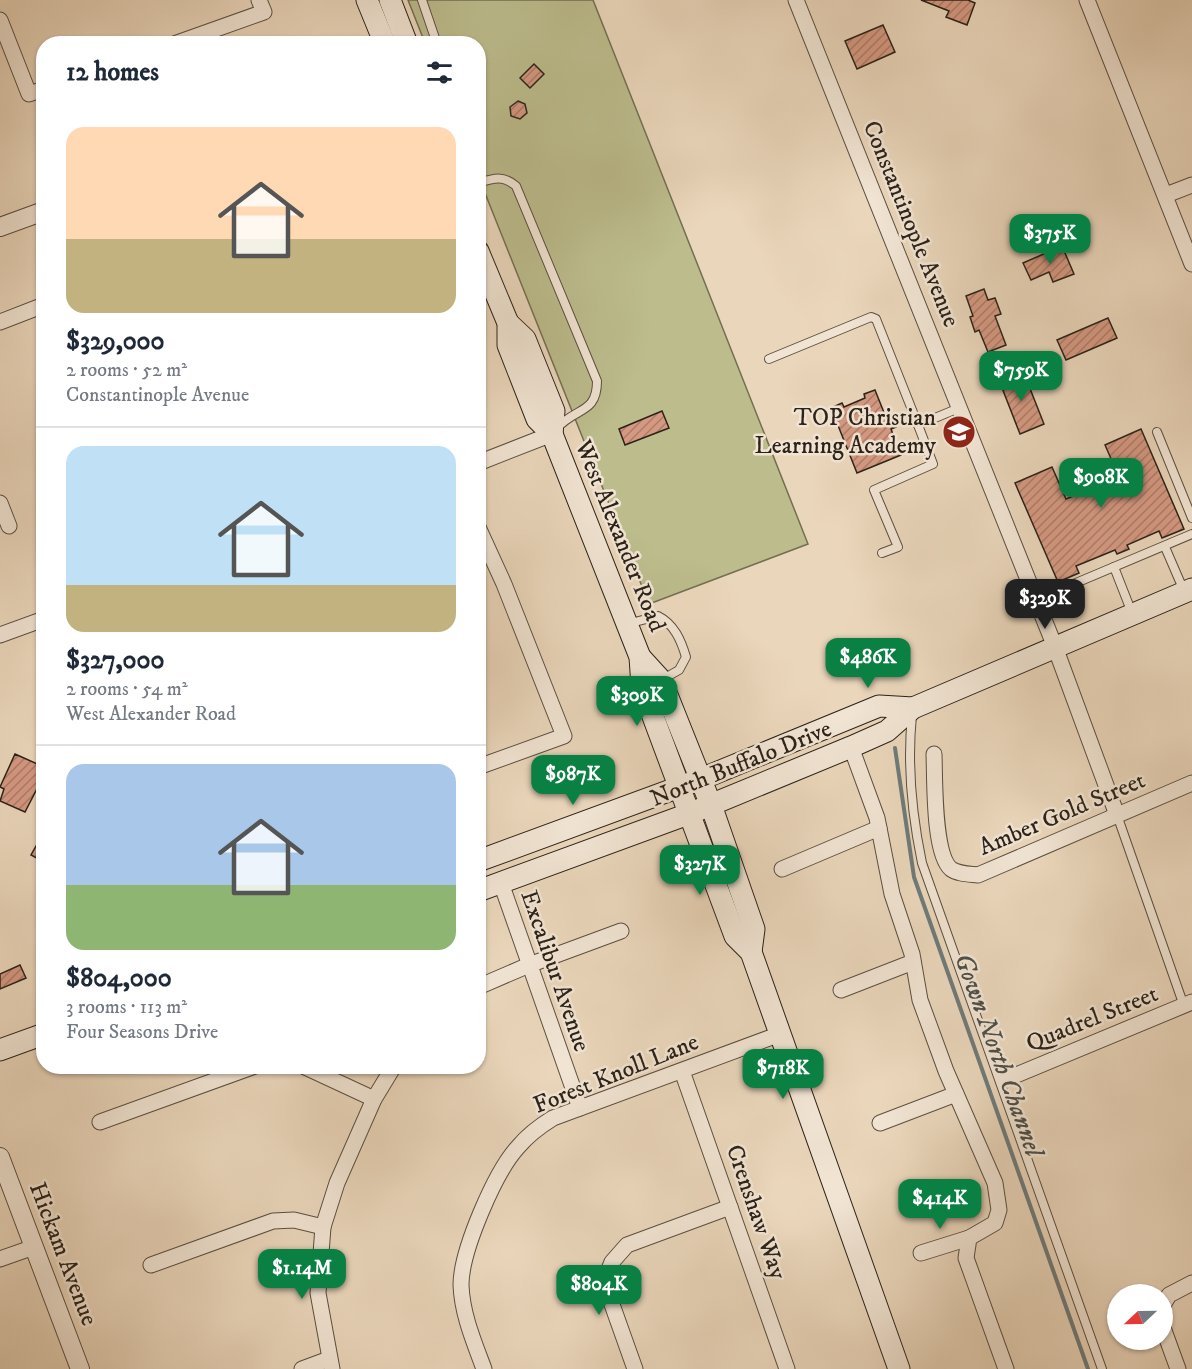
<!DOCTYPE html>
<meta charset="utf-8">
<style>
body{margin:0;font-family:"IM FELL DW Pica",serif;background:#f2f2f3;color:#1f2937;height:100vh;display:flex;flex-direction:column;font-size:22px;white-space:nowrap}
*{box-sizing:border-box;margin:0}
p{font-size:20px;color:#747a83}
.icon{flex:none;width:33px;height:33px;fill:none;stroke:currentColor;stroke-width:2;stroke-linecap:round;stroke-linejoin:round}
.map{position:relative;flex:1;overflow:hidden}
.panel{position:absolute;left:36px;top:36px;width:450px;height:1038px;display:flex;flex-direction:column;background:#fff;border-radius:24px;box-shadow:0 2px 4px #0004}
.panel>*{flex:none}
.needle{width:39px;rotate:248deg}
.tools{position:absolute;left:1107px;top:1284px;display:grid;gap:12px}
.tools a{display:grid;place-items:center;width:66px;height:66px;border-radius:50%;background:#fff;box-shadow:0 2px 4px #0004;font-size:30px}
.price{position:absolute;translate:-50% -51px;padding:0 14px;border-radius:12px;background:#0b8043;color:#fff;font-size:20px;line-height:39px;filter:drop-shadow(0 2px 3px #0008)}
.price::after{content:'';position:absolute;left:50%;top:36px;width:18px;height:14px;margin-left:-9px;background:inherit;clip-path:polygon(0 0,100% 0,50% 100%)}
.price.current{background:#222;color:#fff}
ul{padding:0;list-style:none}
li{display:grid;align-content:center;gap:12px;height:318px;padding:0 30px}
li+li{border-top:2px solid #e0e1e3}
li span{display:grid;place-items:center;height:186px;border-radius:18px;color:#555}
li>.icon{margin-inline-start:auto}
span .icon{width:108px;height:108px;fill:#fffc;stroke-width:1}
li b{font-size:26px}
h2{display:flex;justify-content:space-between;align-items:center;height:72px;padding:0 30px;font-size:26px}
.map>svg:first-child{display:block}
</style>
<div class="map">
<svg width="1192" height="1369" viewBox="0 0 1192 1369">
<defs>
<pattern id="building-hatch" width="6" height="6" patternUnits="userSpaceOnUse" patternTransform="scale(1.5)"><rect width="6" height="6" fill="#d59982"/><path d="M-1 1l2-2M0 6l6-6M5 7l2-2" fill="none" stroke="#ad7c6a"/></pattern>
</defs>
<rect width="100%" height="100%" fill="#ead6bb"/>
<filter id="stains"><feTurbulence type="fractalNoise" baseFrequency=".00333" numOctaves="4"/><feColorMatrix values="0 0 0 0 .2 0 0 0 0 .09 0 0 0 0 .02 0 0 0 .5 -.17"/></filter>
<radialGradient id="worn" r=".72"><stop offset=".6" stop-color="#630" stop-opacity="0"/><stop offset="1" stop-color="#630" stop-opacity=".3"/></radialGradient>
<polygon fill="#bcbc8d" stroke="#746f53" stroke-width="1.5" points="408,0 593,0 808,544 649,604 479,178 478,44 425,43"/>
<g fill="none" stroke-linecap="round" stroke-linejoin="round">
<polyline stroke="#6f7b7a" stroke-width="4" points="895,748 914,877 1088,1369"/>
</g>
<g fill="url(#building-hatch)" stroke="#2b2219" stroke-width="1.5">
<polygon points="921,0 968,0 975,3 967,25 946,17 949,11"/>
<polygon points="883,25 895,52 857,69 845,41"/>
<polygon points="534,64 544,74 530,88 520,78"/>
<polygon points="518,101 525,104 527,113 520,119 511,116 510,107"/>
<polygon points="1062,246 1074,274 1053,282 1049,272 1031,280 1023,263"/>
<polygon points="984,289 988,300 995,298 1001,314 995,316 1006,345 988,352 979,330 975,332 970,317 973,316 966,296"/>
<polygon points="1108,318 1117,338 1066,360 1057,340"/>
<polygon points="1015,369 1020,383 1027,381 1044,424 1020,434 997,375"/>
<polygon points="875,390 887,420 892,418 896,427 891,429 901,455 857,473 831,408 842,403 844,407 865,398 864,394"/>
<polygon points="662,411 669,428 625,445 619,429"/>
<polygon points="1141,429 1184,529 1162,538 1159,531 1127,545 1129,549 1117,554 1115,550 1076,566 1079,573 1058,582 1015,483 1052,467 1066,499 1119,477 1105,445"/>
<polygon points="15,754 44,767 44,775 25,812 0,801 4,789 0,787"/>
<polygon points="44,832 44,862 31,855"/>
<polygon points="20,965 26,978 0,989 0,974"/>
</g>
<g fill="none" stroke-linecap="round" stroke-linejoin="round">
<defs>
<g id="service">
<polyline points="422,0 437,44"/>
<path d="M478,183c16,-5 25,-8 38,3l81,195c0,33 -21,26 -40,47"/>
<polyline points="769,359 871,317 876,319 918,425 959,408"/>
<polyline points="1157,432 1192,518"/>
<polyline points="1165,547 1184,591"/>
<polyline points="882,553 898,547 874,490 933,464 918,425"/>
<polyline points="1114,567 1132,613"/>
<polyline points="1064,588 1192,534"/>
<path d="M627,624l31,-8c16,8 23,24 28,41l-7,13 -16,9"/>
<path d="M912,715c-5,49 0,100 10,148l180,506"/>
<polyline points="1117,815 1184,1006"/>
</g>
<g id="minor">
<polyline points="796,0 1055,647 1117,815"/>
<polyline points="1087,0 1192,264"/>
<polyline points="0,20 29,94 44,89"/>
<polyline points="174,44 264,12 259,0"/>
<polyline points="1166,195 1192,185"/>
<polyline points="0,322 44,305"/>
<polyline points="478,463 552,434"/>
<polyline points="0,503 9,526"/>
<polyline points="478,527 504,584 564,736 478,767"/>
<polyline points="0,635 44,619"/>
<polyline points="851,747 877,818 892,894 912,954 920,1000 946,1071 995,1183 999,1210 995,1223 969,1238 966,1258 1006,1369"/>
<path d="M934,754c1,24 -1,100 17,115 7,5 18,5 27,6l214,-92"/>
<polyline points="782,869 879,828"/>
<polyline points="501,883 580,1108"/>
<polyline points="478,987 529,965 621,931"/>
<polyline points="841,990 913,962"/>
<polyline points="303,1066 374,1099"/>
<polyline points="682,1071 787,1369"/>
<polyline points="1009,1078 1192,1002"/>
<polyline points="100,1122 255,1066"/>
<polyline points="880,1123 956,1094"/>
<polyline points="921,1253 969,1238"/>
<polyline points="0,1259 34,1247"/>
<polyline points="151,1265 273,1221 294,1220 323,1227"/>
<polyline points="1162,1307 1169,1295 1192,1283"/>
<polyline points="1162,1325 1178,1369"/>
<polyline points="302,1369 329,1359"/>
<polyline points="332,1369 318,1293 323,1227 337,1183 374,1099 394,1066"/>
<path d="M484,1369c-10,-27 -22,-55 -23,-84 0,-34 34,-113 57,-138 10,-12 22,-21 35,-29l227,-84"/>
<polyline points="635,1369 609,1296 608,1272 612,1262 627,1245 730,1207"/>
</g>
<g id="tertiary">
<polyline points="0,227 44,211"/>
<polyline points="0,1157 80,1369"/>
</g>
<g id="secondary">
<polyline points="367,0 385,44"/>
<polyline points="390,0 407,44"/>
<polyline points="478,251 508,323 508,345 537,419 552,434 640,657 642,687 735,936 751,952 899,1369"/>
<polyline points="508,323 525,339 554,411 552,434"/>
<polyline points="640,657 661,680 711,805 754,929 751,952"/>
<polyline points="478,861 701,779 879,706 913,708"/>
<polyline points="478,891 691,813 851,747 887,731 913,708 1192,589"/>
<polyline points="0,1050 44,1034"/>
</g>
</defs>
<use href="#service" stroke="#5b4f42" stroke-width="10"/>
<use href="#minor" stroke="#5b4f42" stroke-width="17"/>
<use href="#tertiary" stroke="#5b4f42" stroke-width="20"/>
<use href="#secondary" stroke="#2b2219" stroke-width="23"/>
<use href="#service" stroke="#f1e4d3" stroke-width="8"/>
<use href="#minor" stroke="#f1e4d3" stroke-width="15"/>
<use href="#tertiary" stroke="#f1e4d3" stroke-width="18"/>
<use href="#secondary" stroke="#f1e4d3" stroke-width="21"/>
</g>
<defs>
<symbol id="school-disc" viewBox="-11 -11 22 22"><circle r="9.5" fill="#8f2418" stroke="#f1e4d3"/><path d="M0-5L7-2L0 1L-7-2ZM-4 1L0 2.5L4 1V4Q0 6-4 4Z" fill="#fff"/></symbol>
</defs>
<g fill-rule="evenodd">
<use href="#school-disc" x="940" y="413" width="38" height="38"/>
</g>
<g text-anchor="middle" dominant-baseline="central" stroke-width="5" stroke-linejoin="round" paint-order="stroke">
<g font-size="24" fill="#2b2219" stroke="#f1e4d3">
<text transform="translate(911 224) rotate(68)">Constantinople Avenue</text>
<text transform="translate(620 536) rotate(68)">West Alexander Road</text>
<text transform="translate(741 764) rotate(-22)">North Buffalo Drive</text>
<text transform="translate(1062 814) rotate(-23)">Amber Gold Street</text>
<text transform="translate(555 971) rotate(71)">Excalibur Avenue</text>
<text transform="translate(1092 1019) rotate(-22)">Quadrel Street</text>
<text transform="translate(616 1074) rotate(-22)">Forest Knoll Lane</text>
<text transform="translate(756 1212) rotate(71)">Crenshaw Way</text>
<text transform="translate(63 1254) rotate(69)">Hickam Avenue</text>
</g>
<g font-size="24" fill="#2b2219" stroke="#f1e4d3" text-anchor="end">
<text x="936" y="418">TOP Christian<tspan x="936" dy="28">Learning Academy</tspan></text>
</g>
<g font-size="26" font-style="italic" fill="#4d4f49" stroke="#f1e4d3">
<text transform="translate(998 1055) rotate(70)">Gown North Channel</text>
</g>
</g>
<rect width="100%" height="100%" filter="url(#stains)"/>
<rect width="100%" height="100%" fill="url(#worn)"/>
</svg>
<div class="tools">
<a><svg class="needle" viewBox="-14 -14 28 28"><path d="M0-13l5 13h-10z" fill="#e53935"/><path d="M0 13l5-13h-10z" fill="#747a83"/></svg></a>
</div>
<b class="price" style="left:1050px;top:265px">$375K</b>
<b class="price" style="left:1021px;top:402px">$759K</b>
<b class="price" style="left:1101px;top:509px">$908K</b>
<b class="price current" style="left:1045px;top:630px">$329K</b>
<b class="price" style="left:868px;top:689px">$486K</b>
<b class="price" style="left:637px;top:727px">$309K</b>
<b class="price" style="left:573px;top:806px">$987K</b>
<b class="price" style="left:700px;top:896px">$327K</b>
<b class="price" style="left:783px;top:1100px">$718K</b>
<b class="price" style="left:940px;top:1230px">$414K</b>
<b class="price" style="left:302px;top:1300px">$1.14M</b>
<b class="price" style="left:599px;top:1316px">$804K</b>
<section class="panel">
<h2>12 homes<svg class="icon" aria-label="filters" viewBox="0 0 24 24"><path d="M4 7h16M4 17h16"/><circle cx="9" cy="7" r="2"/><circle cx="15" cy="17" r="2"/></svg></h2>
<ul>
<li><span style="background:linear-gradient(#ffd9b3 60%,#c2b280 0)"><svg class="icon" aria-label="home" viewBox="0 0 24 24"><path d="M3 11l9-7 9 7M6 9v11h12V9"/></svg></span><div><b>$329,000</b><p>2 rooms · 52 m²</p><p>Constantinople Avenue</p></div></li>
<li><span style="background:linear-gradient(#bfe0f5 75%,#c2b280 0)"><svg class="icon" aria-label="home" viewBox="0 0 24 24"><path d="M3 11l9-7 9 7M6 9v11h12V9"/></svg></span><div><b>$327,000</b><p>2 rooms · 54 m²</p><p>West Alexander Road</p></div></li>
<li><span style="background:linear-gradient(#a9c7e8 65%,#8fb573 0)"><svg class="icon" aria-label="home" viewBox="0 0 24 24"><path d="M3 11l9-7 9 7M6 9v11h12V9"/></svg></span><div><b>$804,000</b><p>3 rooms · 113 m²</p><p>Four Seasons Drive</p></div></li>
</ul>
</section>
</div>
